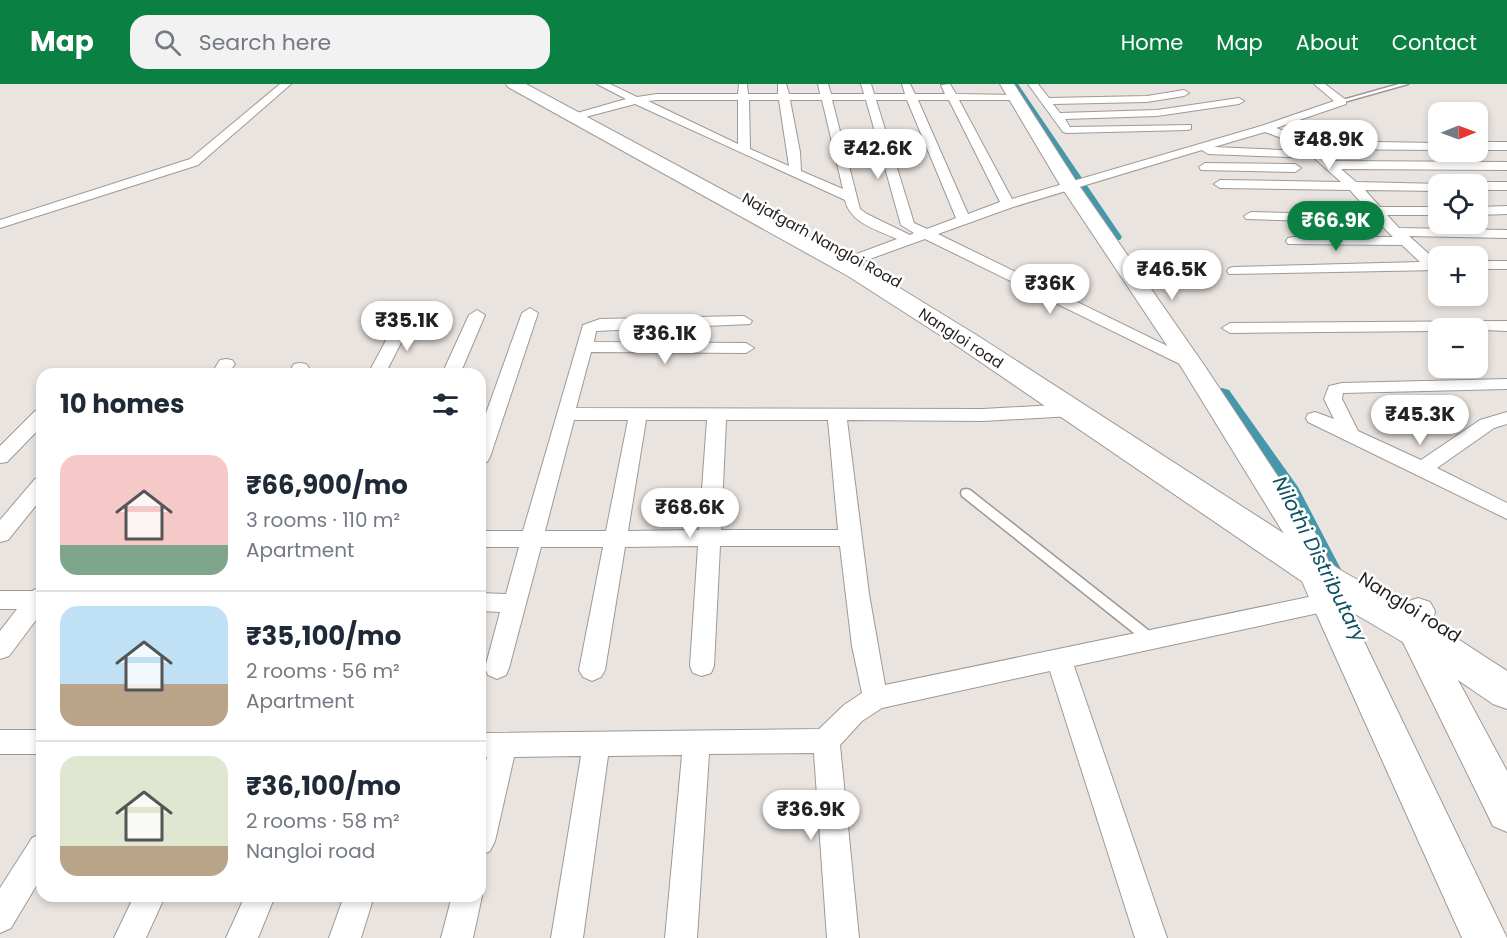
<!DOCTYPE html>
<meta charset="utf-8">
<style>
body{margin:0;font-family:Poppins,sans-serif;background:#f2f2f3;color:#1f2937;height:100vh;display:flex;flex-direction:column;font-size:22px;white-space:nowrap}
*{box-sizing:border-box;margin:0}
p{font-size:20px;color:#747a83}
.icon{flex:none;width:33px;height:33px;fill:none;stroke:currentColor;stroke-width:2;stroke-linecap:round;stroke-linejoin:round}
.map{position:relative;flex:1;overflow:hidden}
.panel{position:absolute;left:36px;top:284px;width:450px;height:534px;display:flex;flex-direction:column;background:#fff;border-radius:18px;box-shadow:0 3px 9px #0003}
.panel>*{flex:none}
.needle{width:39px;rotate:89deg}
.tools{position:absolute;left:1428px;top:18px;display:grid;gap:12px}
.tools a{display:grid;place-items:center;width:60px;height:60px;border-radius:12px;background:#fff;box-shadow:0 3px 9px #0003;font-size:30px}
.price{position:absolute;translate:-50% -51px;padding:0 14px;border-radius:21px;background:#fff;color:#222;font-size:20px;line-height:39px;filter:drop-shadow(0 2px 3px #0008)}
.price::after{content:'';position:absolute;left:50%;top:36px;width:18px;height:14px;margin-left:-9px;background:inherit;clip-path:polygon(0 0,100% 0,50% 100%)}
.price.on{background:#0b8043;color:#fff}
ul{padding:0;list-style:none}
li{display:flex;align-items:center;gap:18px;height:150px;padding:0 24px}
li+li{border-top:2px solid #e0e1e3}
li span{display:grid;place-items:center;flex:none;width:168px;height:120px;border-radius:18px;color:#555}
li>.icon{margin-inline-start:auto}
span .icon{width:72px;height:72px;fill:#fffc;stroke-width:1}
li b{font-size:26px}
h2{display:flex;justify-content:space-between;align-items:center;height:72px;padding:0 24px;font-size:26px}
header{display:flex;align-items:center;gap:36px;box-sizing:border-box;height:84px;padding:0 30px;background:#0b8043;color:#fff}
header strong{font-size:28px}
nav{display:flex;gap:33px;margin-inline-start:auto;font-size:21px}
.search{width:420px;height:54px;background:#f2f2f3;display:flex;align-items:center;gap:15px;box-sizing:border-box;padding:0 21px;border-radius:18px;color:#747a83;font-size:22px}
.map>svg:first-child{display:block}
</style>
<header>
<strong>Map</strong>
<div class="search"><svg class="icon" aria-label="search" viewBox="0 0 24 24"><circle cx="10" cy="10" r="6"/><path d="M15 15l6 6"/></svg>Search here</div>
<nav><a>Home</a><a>Map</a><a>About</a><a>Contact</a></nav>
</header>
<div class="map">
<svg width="1507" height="854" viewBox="0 0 1507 854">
<rect width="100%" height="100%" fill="#eae4e0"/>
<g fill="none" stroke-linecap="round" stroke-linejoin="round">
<g fill="#4597ac" fill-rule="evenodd">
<polygon points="1006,0 1018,0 1122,153 1120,156 1108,156"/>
<polygon points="1222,304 1229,306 1298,403 1345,493 1341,500 1332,503 1323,500 1279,411 1212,310 1215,306"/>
</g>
<defs>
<g id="lane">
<polygon points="1399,0 1408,0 1344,18 1339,17"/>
<polygon points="966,405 970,406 1157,553 1159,557 1157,561 1153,562 1149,561 962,412 961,409 962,406"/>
</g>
<g id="street">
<polygon points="280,0 291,0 198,81 0,144 0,136 190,75"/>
<path d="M597,0h13l27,13 20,-3h81l1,-10h8l1,10h30v-10h8l3,10h31l-2,-10h10l3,10h33l-3,-10h10l3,10h31l-3,-10h8l5,10h30l-4,-9 9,-1 6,10 62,1 1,2 -5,3h-55l53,99 249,-73 73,-25 -20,-17h11l21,16v4l-70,24 36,13 126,2v7l-121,-1 15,12 175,1v8l-166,-1 15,13 87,2h-5v7l-73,-1 15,17h58v8h-51l12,13 108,2v8l-98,-2 29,26v8l-209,4 -2,-3 2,-3 5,-1 186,-5 -18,-17 -114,-1 -2,-3 2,-3 5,-1h100l-14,-14 -133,-4 -2,-3 7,-4 121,3 -22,-25 -130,-2 -6,-4 6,-4 121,2 -27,-24 -106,-4 -6,-4 -189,57 -75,27 260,127 3,4 -3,4 -6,1 -267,-131 -61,22h-10l-2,-3 2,-3 43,-16c-20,-9 -47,-16 -52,-39l-210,-96 -61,16 -4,-1v-4l56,-16zM657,16h81v44l-90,-43zM749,16h30l10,66 -39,-17zM790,16h32l21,89 -42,-18 -1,-19zM832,16h34l35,125 13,8 -4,2 -43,-21 -7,-5zM876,16h31l49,118 -29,11 -13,-6zM918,16h31l51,102 -32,12zM1265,48l35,13 6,6 -92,-4z"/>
<polygon points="1028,0 1038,0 1049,14 1147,12 1184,6 1189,9 1184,12 1147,18 1053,20 1060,29 1157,26 1239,14 1244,17 1239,20 1157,32 1065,35 1070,43 1191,41 1191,45 1187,46 1067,49 1063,48"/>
<rect x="1478" y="58" width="29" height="8"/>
<polygon points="1205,79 1295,80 1301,84 1295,88 1201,86 1199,83"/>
<polygon points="1478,98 1507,98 1507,106 1478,106 1478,100 1473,100"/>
<polygon points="1507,122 1507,130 1478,131 1478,123"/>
<rect x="1478" y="177" width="29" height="8"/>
<polygon points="530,224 538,229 490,373 487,378 480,379 480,346 522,229"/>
<polygon points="408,225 416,230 385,290 368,290 400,230"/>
<polygon points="477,226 485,231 460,290 442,290 469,231"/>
<path d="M744,232l8,5 -2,3 -154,7 -2,11 152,1 8,5 -8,5 -155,-1 -15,56 407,1 89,-5 7,2 2,4 -2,4 -7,2 -89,5 -136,-1 22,174 16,91 443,-92 8,3 4,6 -4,6 -8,3 -254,55 93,272h-32l-85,-267 -168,37 -20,13 -22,24 19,193h-32l-13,-185 -105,1 -12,184h-32l17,-183 -74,1 -25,182h-32l30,-182 -67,1 -19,84 -5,10 -10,5v-73l7,-26h-7v-24l339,-4 25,-24 18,-12 -10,-47 -12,-100h-120l-6,120 -3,7 -9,3 -9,-3 -3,-7 8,-120 -73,1 -20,123 -4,7 -9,4 -9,-4 -4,-7 24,-123h-62l-32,121 -3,7 -9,4 -9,-4 -3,-7 15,-56 -20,-1v-18l26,1 13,-47h-39v-16h43l60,-206 17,-6zM574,336h54l-22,111h-61zM646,336h61l-8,110 -71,1zM726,336h102l10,110h-117z"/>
<polygon points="1507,237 1507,247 1438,244 1438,247 1230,249 1222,244 1230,239"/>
<polygon points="226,275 232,276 235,280 228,290 211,290 220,276"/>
<polygon points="300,279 306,280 309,284 305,290 288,290 294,280"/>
<polygon points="1507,295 1507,305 1343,309 1342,315 1358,347 1421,376 1480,336 1507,328 1507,340 1494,344 1437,384 1507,419 1507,435 1308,338 1306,334 1308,330 1315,328 1334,335 1324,315 1329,302 1342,299"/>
<polygon points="42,325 42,342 7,378 0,379 0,362 35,327"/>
<polygon points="42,393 42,414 8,456 0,458 0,436 35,395"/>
<polygon points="42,502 42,528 9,572 0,575 0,547 17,525 0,525 0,507 32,507"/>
<rect x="0" y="646" width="42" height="24"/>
<polygon points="42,749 42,792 11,844 0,849 0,804 32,754"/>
<polygon points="480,806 482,812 473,854 441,854 452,812 480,812"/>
<polygon points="134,812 165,812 146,854 114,854"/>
<polygon points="245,812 275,812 258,854 226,854"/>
<polygon points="344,812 374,812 361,854 329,854"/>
</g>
<g id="secondary">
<path d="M1000,0h14l64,100 126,181 110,166 5,8 -5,8 10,3 21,52 162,336h-45l-151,-336c-6,-16 -19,-35 -9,-52l-10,-3 -112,-182 -120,-180z"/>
<polygon points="1418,514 1430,518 1435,527 1431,546 1507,687 1507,748 1493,742 1397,546 1406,518"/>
</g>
<polygon id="primary" points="506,0 526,0 864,182 978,252 1342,487 1427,535 1507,587 1507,625 1493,620 1401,557 1316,507 960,264 848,192 508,3"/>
</defs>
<use href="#lane" stroke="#9f9995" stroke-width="3"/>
<use href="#street" stroke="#9f9995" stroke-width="2"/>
<use href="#secondary" stroke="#9f9995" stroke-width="2"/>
<use href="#primary" stroke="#9f9995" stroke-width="2"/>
<use href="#lane" fill="#fff" fill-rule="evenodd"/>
<use href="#street" fill="#fff" fill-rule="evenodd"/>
<use href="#secondary" fill="#fff" fill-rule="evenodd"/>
<use href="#primary" fill="#fff" fill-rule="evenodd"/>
</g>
<g text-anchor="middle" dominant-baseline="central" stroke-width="5" stroke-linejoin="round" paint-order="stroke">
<g font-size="15" fill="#201d1c" stroke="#fff">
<text transform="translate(822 156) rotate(29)">Najafgarh Nangloi Road</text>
<text transform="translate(961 254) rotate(33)">Nangloi road</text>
</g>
<g font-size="18" fill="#201d1c" stroke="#fff">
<text transform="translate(1410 523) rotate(32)">Nangloi road</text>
</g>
<g font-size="20" font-style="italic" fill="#0a5262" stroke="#fff">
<text transform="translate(1320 475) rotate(63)">Nilothi Distributary</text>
</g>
</g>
</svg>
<div class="tools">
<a><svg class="needle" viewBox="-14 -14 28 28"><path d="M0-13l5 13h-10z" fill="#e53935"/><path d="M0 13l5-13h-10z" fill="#747a83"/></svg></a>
<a><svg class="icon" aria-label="locate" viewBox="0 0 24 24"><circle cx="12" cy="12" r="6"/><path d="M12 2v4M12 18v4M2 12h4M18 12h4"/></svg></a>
<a>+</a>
<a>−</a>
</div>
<b class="price" style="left:1329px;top:87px">₹48.9K</b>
<b class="price" style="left:878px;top:96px">₹42.6K</b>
<b class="price on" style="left:1336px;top:168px">₹66.9K</b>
<b class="price" style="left:1172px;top:217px">₹46.5K</b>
<b class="price" style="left:1050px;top:231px">₹36K</b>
<b class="price" style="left:407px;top:268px">₹35.1K</b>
<b class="price" style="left:665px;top:281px">₹36.1K</b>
<b class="price" style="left:1420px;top:362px">₹45.3K</b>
<b class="price" style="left:690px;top:455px">₹68.6K</b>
<b class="price" style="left:811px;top:757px">₹36.9K</b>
<section class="panel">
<h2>10 homes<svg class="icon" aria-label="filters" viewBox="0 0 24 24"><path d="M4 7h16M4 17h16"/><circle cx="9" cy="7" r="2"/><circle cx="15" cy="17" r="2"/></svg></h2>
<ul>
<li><span style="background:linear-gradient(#f6c9c9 75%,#7fa58c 0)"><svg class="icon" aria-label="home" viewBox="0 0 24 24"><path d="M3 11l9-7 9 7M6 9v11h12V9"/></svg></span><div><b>₹66,900/mo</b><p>3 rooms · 110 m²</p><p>Apartment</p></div></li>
<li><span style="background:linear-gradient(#bfe0f5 65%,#b9a48a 0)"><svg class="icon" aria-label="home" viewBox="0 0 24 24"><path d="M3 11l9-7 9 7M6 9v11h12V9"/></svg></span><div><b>₹35,100/mo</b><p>2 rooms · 56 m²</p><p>Apartment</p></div></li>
<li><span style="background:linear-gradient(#dfe7d0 75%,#b9a48a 0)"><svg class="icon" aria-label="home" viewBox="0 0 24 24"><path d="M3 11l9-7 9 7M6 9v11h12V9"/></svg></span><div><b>₹36,100/mo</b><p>2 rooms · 58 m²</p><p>Nangloi road</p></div></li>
</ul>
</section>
</div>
